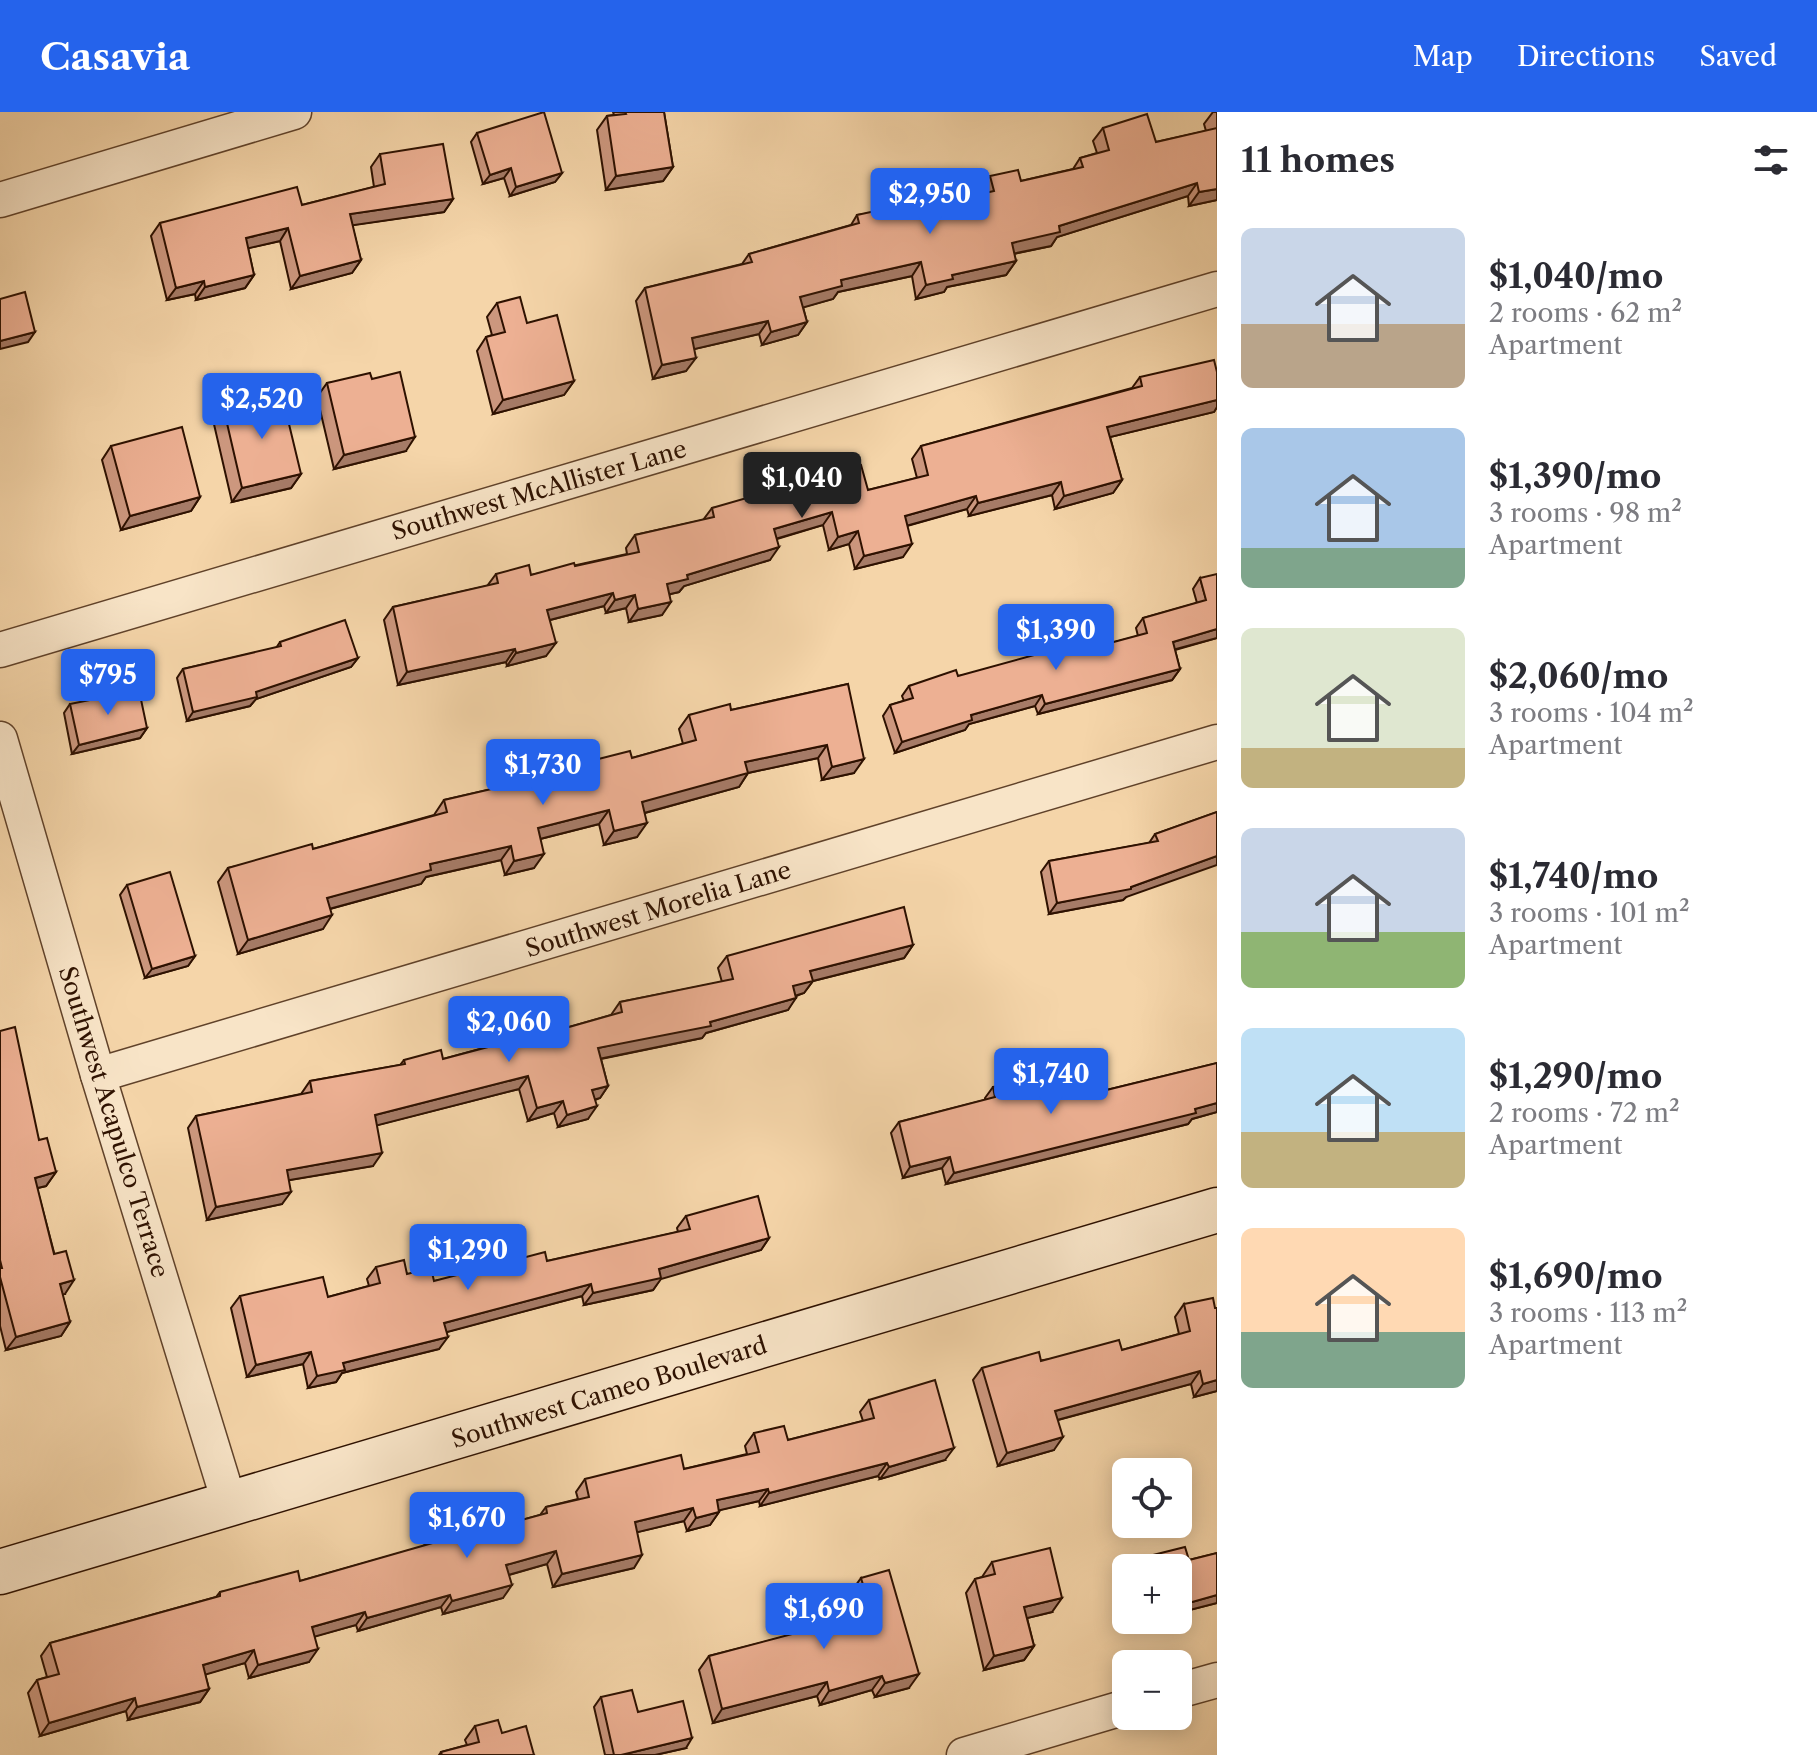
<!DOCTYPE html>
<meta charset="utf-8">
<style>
body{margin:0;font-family:"Libre Caslon Text",serif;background:#f7f7f7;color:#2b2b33;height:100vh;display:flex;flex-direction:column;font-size:30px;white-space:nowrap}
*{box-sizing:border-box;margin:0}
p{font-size:26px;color:#7c7c81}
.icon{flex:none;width:44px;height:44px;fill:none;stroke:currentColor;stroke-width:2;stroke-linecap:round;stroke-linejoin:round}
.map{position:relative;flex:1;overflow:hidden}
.details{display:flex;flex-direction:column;background:#fff;width:600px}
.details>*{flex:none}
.tools{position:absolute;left:1112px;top:1346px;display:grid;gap:16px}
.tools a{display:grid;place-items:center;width:80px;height:80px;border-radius:12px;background:#fff;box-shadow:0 4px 20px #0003;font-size:40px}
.price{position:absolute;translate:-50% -68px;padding:0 18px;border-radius:8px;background:#2563eb;color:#fff;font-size:26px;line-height:52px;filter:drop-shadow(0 2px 4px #0008)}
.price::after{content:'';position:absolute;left:50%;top:48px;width:24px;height:18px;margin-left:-12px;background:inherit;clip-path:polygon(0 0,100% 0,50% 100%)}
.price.selected{background:#222;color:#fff}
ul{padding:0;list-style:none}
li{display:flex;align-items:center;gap:24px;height:200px;padding:0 24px}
li span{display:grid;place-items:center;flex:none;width:224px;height:160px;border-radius:12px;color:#555}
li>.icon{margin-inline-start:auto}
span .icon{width:96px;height:96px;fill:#fffc;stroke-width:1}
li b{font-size:34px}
h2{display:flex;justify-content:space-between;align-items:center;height:96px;padding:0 24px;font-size:34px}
header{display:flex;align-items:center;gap:48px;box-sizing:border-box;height:112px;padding:0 40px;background:#2563eb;color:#fff}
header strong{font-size:38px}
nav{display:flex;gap:44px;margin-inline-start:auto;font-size:28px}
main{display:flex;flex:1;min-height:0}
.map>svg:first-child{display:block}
</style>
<header>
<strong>Casavia</strong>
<nav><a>Map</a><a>Directions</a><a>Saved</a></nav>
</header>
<main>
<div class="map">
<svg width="1217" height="1643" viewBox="0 0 1217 1643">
<rect width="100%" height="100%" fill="#f5d5a9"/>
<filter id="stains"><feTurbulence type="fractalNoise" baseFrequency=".0025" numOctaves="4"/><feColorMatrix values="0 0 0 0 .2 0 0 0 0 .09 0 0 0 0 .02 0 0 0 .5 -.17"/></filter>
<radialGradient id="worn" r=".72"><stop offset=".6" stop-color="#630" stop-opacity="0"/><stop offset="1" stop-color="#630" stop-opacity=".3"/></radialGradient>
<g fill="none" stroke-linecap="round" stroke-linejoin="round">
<defs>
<g id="street">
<polyline points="0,88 294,0"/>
<polyline points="0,538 1217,177"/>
<polyline points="0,627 98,963 230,1393"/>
<polyline points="98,963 1217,630"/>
<polyline points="1178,1579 1217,1568"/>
<polyline points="964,1643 1126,1595"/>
</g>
<polyline id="secondary" points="0,1460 1217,1098"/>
</defs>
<use href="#street" stroke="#60422a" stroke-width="37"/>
<use href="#secondary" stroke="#2e1100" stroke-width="47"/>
<use href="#street" stroke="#f8e4c7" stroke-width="34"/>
<use href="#secondary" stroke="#f8e4c7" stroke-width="44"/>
</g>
<g fill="#cc977e" stroke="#2e1100" stroke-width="2">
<polygon points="613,0 664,0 673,55 663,69 606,78 597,18 607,4 614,3"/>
<polygon points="1213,0 1217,0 1217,88 1189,94 1188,84 1057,125 1051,134 1014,142 1016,149 1006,163 947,175 944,180 916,187 912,164 838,180 833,187 803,195 807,210 798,223 762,233 759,222 694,237 686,259 653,267 636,189 645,176 742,152 749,142 851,113 857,103 936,92 982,82 981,77 990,64 1021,69 1073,57 1080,46 1097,41 1093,29 1103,16 1156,30 1206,19 1204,12"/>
<polygon points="477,21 562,61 555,70 510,84 504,66 483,72 471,30"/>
<polygon points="380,42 453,87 444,100 352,113 361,148 352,161 291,177 280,129 248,136 254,163 245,176 196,188 195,182 167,188 151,124 160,111 302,93 374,75 371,55"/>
<polygon points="497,191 527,211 574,269 564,283 493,302 477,239 486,225 492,223 487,205"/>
<polygon points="1140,265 1217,288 1217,295 1214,300 1110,325 1122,368 1113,381 1055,397 1052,383 969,404 967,397 907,414 903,445 855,457 849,432 829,438 823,413 777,427 770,448 684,474 679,480 670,482 662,503 629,510 626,496 606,501 604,494 550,508 546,544 507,554 506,550 398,573 384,508 393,495 487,474 496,462 531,463 627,442 626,436 635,423 703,408 712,396 868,378 917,366 912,347 921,334 1132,276"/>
<polygon points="372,267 406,339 334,357 317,285 327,271"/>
<polygon points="223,294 301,362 291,376 232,390 213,308"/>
<polygon points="111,334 200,385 191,399 121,418 102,348"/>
<polygon points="1200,466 1217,526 1175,538 1180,557 1172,568 1038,602 1035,594 969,612 965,618 895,641 883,604 890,593 904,589 902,584 909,574 1069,542 1138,524 1136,516 1143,506 1197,491 1193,477"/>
<polygon points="280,530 358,546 351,555 256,587 250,594 187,609 177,566 183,557 276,536"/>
<polygon points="848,572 854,661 822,668 818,646 748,661 739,675 645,701 637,725 604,733 599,712 540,727 534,756 505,763 501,748 426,765 421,772 330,797 323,817 238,842 218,770 228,756 313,737 434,703 444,688 552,663 555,658 632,646 683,632 679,617 689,603 731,598"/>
<polygon points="70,592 147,616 140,626 72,642 64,601"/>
<polygon points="1217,700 1123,788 1049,802 1041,760 1049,749 1149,731 1155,722"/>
<polygon points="127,773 195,844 188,854 145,866 120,783"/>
<polygon points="913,833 904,846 813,869 804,881 796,884 788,898 706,921 702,926 601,947 608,974 600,986 595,988 588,1007 558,1015 554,1001 528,1009 519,977 377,1013 373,1054 289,1068 282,1092 207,1108 188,1016 196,1004 301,982 310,969 400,953 404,948 443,947 506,930 504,923 513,911 548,921 611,903 620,890 722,870 718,856 727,844"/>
<polygon points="0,919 39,1028 56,1060 46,1074 37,1076 65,1182 62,1182 70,1210 61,1224 6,1238 0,1214"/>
<polygon points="1217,951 1217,1000 1192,1007 1188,1012 946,1072 942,1056 903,1066 891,1021 899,1010 985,988 985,986 993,975 1086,983"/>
<polygon points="686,1104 769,1126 761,1138 661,1166 653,1178 584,1193 582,1184 446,1220 439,1237 342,1261 336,1270 308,1276 303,1252 247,1265 231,1196 240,1184 328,1185 369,1174 367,1167 376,1155 407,1162 434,1169 547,1149 678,1120 677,1116"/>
<polygon points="1184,1192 1217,1279 1194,1285 1191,1272 1058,1308 1054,1338 998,1354 973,1268 982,1256 1122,1238 1179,1222 1175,1205"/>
<polygon points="869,1288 945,1348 880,1367 878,1364 760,1394 759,1389 719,1398 719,1400 710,1413 687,1419 684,1409 637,1420 634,1456 553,1475 547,1452 509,1463 503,1486 443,1502 441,1495 358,1519 356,1513 315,1524 309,1550 249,1566 245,1551 205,1562 209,1577 200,1590 128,1608 126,1599 40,1624 28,1581 37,1568 47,1565 41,1544 50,1531 216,1485 220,1480 300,1469 425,1434 424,1431 433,1418 474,1421 540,1403 546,1395 578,1387 576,1380 585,1367 684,1357 747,1342 745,1334 754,1321 788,1328 863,1309 860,1300"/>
<polygon points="1217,1441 1217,1491 1178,1501 1178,1456 1138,1456 1138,1454 1145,1445 1189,1448"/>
<polygon points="992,1450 1052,1500 1027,1506 1034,1534 1024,1548 984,1558 966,1481 975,1467 982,1465"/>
<polygon points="861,1466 909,1576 875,1585 872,1578 820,1593 817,1584 713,1611 699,1558 709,1544 799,1521 797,1517 807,1503 854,1489 851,1480"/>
<polygon points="601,1585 638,1600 686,1636 655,1643 605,1643 594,1595"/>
<polygon points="475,1614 502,1621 534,1643 439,1643 441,1640 467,1633 465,1628"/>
</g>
<g fill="#a67b67" stroke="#2e1100" stroke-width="2">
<polygon points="673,55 663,69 606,78 616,64"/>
<polygon points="511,56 504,66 483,72 490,63"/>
<polygon points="562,61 555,70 510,84 516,75"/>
<polygon points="1197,71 1188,84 1057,125 1051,134 1002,144 1012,131 1059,114"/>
<polygon points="1217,77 1217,88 1189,94 1199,80"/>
<polygon points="453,87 444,100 341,115 350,102"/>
<polygon points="288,116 280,129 237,139 246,126"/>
<polygon points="361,148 352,161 291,177 300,164"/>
<polygon points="1016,149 1006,163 947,175 944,180 916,187 926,173 952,163"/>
<polygon points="921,150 912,164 838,180 833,187 791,199 800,185 841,168"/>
<polygon points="254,163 245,176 196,188 205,175"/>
<polygon points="204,169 195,182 167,188 176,176"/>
<polygon points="768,209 759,222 682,240 692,226"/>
<polygon points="807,210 798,223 762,233 771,220"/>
<polygon points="35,220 28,230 0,237 0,229"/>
<polygon points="696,246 686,259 653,267 662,253"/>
<polygon points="574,269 564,283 493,302 503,288"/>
<polygon points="1217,288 1217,295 1214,300 1098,328 1107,315"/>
<polygon points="415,325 406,339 334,357 344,343"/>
<polygon points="301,362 291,376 232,390 242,376"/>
<polygon points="1122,368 1113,381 1055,397 1064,384"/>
<polygon points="1061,370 1052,383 969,404 978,391"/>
<polygon points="976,384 967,397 895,417 905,404"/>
<polygon points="200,385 191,399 121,418 130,404"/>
<polygon points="832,400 823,413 765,430 774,417"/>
<polygon points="858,419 849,432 829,438 838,425"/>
<polygon points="912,432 903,445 855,457 864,444"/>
<polygon points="779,435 770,448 684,474 679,480 658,485 667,472 687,463"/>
<polygon points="613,481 604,494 538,511 547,498"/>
<polygon points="635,483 626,496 606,501 615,488"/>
<polygon points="671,490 662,503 629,510 638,497"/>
<polygon points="1217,517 1217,526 1165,540 1173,530"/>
<polygon points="556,531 546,544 507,554 516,541"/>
<polygon points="515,537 506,550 398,573 407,560"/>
<polygon points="358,546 351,555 256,587 250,594 187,609 193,600"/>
<polygon points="1180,557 1172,568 1038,602 1045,592"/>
<polygon points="1042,583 1035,594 969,612 965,618 895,641 902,630 971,603"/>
<polygon points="147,616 140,626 72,642 79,633"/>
<polygon points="827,633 818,646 748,661 739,675 633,704 642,690 745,650"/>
<polygon points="864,647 854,661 822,668 832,655"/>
<polygon points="609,698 599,712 528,730 538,716"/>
<polygon points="647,711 637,725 604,733 614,719"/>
<polygon points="511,734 501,748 426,765 421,772 318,800 327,786 430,752"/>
<polygon points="544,742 534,756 505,763 514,749"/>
<polygon points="1217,744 1217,753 1126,785 1123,788 1049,802 1057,791 1131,775"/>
<polygon points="332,803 323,817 238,842 248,828"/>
<polygon points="913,833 904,846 813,869 804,881 785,887 793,874 810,859"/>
<polygon points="195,844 188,854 145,866 152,857"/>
<polygon points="796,886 788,898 706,921 702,926 589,949 598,936 710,910"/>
<polygon points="528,964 519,977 367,1016 375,1003"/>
<polygon points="608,974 600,986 583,991 592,978"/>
<polygon points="563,989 554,1001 528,1009 537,996"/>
<polygon points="1217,991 1217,1000 1192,1007 1188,1012 946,1072 954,1061"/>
<polygon points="597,994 588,1007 558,1015 567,1003"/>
<polygon points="382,1041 373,1054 278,1070 287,1058"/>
<polygon points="950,1045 942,1056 903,1066 910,1055"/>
<polygon points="56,1060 46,1074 25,1079 35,1066"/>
<polygon points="291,1080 282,1092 207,1108 216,1095"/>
<polygon points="769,1126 761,1138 661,1167 653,1178 584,1193 593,1181 659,1157"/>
<polygon points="74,1168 65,1182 50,1186 60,1172"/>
<polygon points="591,1172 582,1184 436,1223 444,1211"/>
<polygon points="70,1210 61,1224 6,1238 16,1225"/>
<polygon points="448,1225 439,1237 342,1261 336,1270 308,1276 317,1264 343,1251"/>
<polygon points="311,1240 303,1252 247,1265 256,1253"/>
<polygon points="1200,1259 1191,1272 1046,1311 1055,1299"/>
<polygon points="1217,1268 1217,1279 1194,1285 1203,1272"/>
<polygon points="1063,1325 1054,1338 998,1354 1007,1341"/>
<polygon points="954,1336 945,1348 880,1367 889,1355"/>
<polygon points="887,1351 878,1364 760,1394 769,1381"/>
<polygon points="768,1377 759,1389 708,1401 717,1388"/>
<polygon points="693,1396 684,1409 626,1423 635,1410"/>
<polygon points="719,1400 710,1413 687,1419 696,1406"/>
<polygon points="556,1439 547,1452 497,1466 506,1453"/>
<polygon points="642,1443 634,1456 553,1475 562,1462"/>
<polygon points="512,1473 503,1486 443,1502 452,1489"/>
<polygon points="450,1483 441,1495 358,1519 367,1506"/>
<polygon points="1217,1483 1217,1491 1178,1501 1178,1494"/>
<polygon points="1062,1486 1052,1500 1015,1509 1024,1495"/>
<polygon points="365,1500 356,1513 303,1528 312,1515"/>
<polygon points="1034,1534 1024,1548 984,1558 994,1544"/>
<polygon points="318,1537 309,1550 249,1566 258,1553"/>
<polygon points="254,1538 245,1551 194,1566 203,1553"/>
<polygon points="919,1562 909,1576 875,1585 885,1571"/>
<polygon points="882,1564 872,1578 820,1593 829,1579"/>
<polygon points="827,1570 817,1584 713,1611 722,1597"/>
<polygon points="209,1577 200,1590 128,1608 137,1595"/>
<polygon points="135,1586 126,1599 40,1624 49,1611"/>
<polygon points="692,1626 686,1636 655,1643 621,1643"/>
</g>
<g fill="#edb093" stroke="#2e1100" stroke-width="2">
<polygon points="544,0 562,61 516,75 511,56 490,63 477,21"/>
<polygon points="625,0 664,0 673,55 616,64 607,4 626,2"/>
<polygon points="1147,2 1156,30 1217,16 1217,77 1199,80 1197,71 1059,114 1060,120 1012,131 1016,149 952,163 953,167 926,173 921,150 841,168 842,174 800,185 807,210 771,220 768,209 692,226 696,246 662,253 645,176 752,150 749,142 859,111 857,103 935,86 936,92 994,79 990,64 1018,58 1021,69 1083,55 1080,46 1109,38 1103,16"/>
<polygon points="443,32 453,87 350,102 361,148 300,164 288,116 246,126 254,163 205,175 204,169 176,176 160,111 297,75 302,93 385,72 380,42"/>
<polygon points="25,180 35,220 0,229 0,187"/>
<polygon points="520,185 527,211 557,203 574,269 503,288 486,225 505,220 497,191"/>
<polygon points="1214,248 1217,260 1217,288 1107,315 1122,368 1064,384 1061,370 978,391 976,384 905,404 912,432 864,444 858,419 838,425 832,400 774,417 779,435 687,463 688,467 667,472 671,490 638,497 635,483 615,488 613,481 547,498 556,531 516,541 515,537 407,560 393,495 498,471 496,462 529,453 531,463 574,451 575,454 639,440 635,423 714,405 712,396 861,353 868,378 928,363 921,334 1142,274 1140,265"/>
<polygon points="400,260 415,325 344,343 327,271 370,261 372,267"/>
<polygon points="282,283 301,362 242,376 223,294"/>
<polygon points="182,315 200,385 130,404 111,334"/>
<polygon points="1217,462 1217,517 1173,530 1180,557 1045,592 1042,583 971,603 972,608 902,630 890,593 913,586 909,574 956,558 958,564 1067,534 1069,542 1147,521 1143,506 1206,488 1200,466"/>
<polygon points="345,508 358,546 256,580 257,585 193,600 183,557 281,534 280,530"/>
<polygon points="848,572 864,647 832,655 827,633 745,650 748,661 642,690 647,711 614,719 609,698 538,716 544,742 514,749 511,734 430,752 431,758 327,786 332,803 248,828 228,756 312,732 313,737 447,700 444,688 556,662 555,658 630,639 632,646 696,628 689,603 730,592 731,598"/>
<polygon points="139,578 147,616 79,633 70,592"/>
<polygon points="1217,700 1217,744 1131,775 1131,777 1057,791 1049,749 1158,729 1155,722"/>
<polygon points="170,760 195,844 152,857 127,773"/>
<polygon points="904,795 913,833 810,859 813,869 793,874 796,886 710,910 711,914 598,936 608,974 592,978 597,994 567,1003 563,989 537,996 528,964 375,1003 382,1041 287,1058 291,1080 216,1095 196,1004 312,980 310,969 405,952 404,948 441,938 443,947 518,927 513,911 544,902 548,921 622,900 620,890 733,867 727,844"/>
<polygon points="15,915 39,1028 47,1026 56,1060 35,1066 54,1142 66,1139 74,1168 60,1172 70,1210 16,1225 0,1165 0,1156 2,1156 0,1148 0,919"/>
<polygon points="1217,951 1217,991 1195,997 1196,1001 954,1061 950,1045 910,1055 899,1010 995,985 993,975 1079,954 1086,983"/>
<polygon points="758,1084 769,1126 659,1157 661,1166 593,1181 591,1172 444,1211 448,1225 343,1251 345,1258 317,1264 311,1240 256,1253 240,1184 323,1165 328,1185 380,1171 376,1155 404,1148 407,1162 431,1156 434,1169 545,1140 547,1149 690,1117 686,1104"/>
<polygon points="1213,1186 1215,1196 1217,1196 1217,1268 1203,1272 1200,1259 1055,1299 1063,1325 1007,1341 982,1256 1039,1240 1041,1249 1119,1228 1122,1238 1190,1219 1184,1192"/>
<polygon points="935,1268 954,1336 889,1355 887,1351 769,1381 768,1377 717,1388 719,1400 696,1406 693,1396 635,1410 642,1443 562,1462 556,1439 506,1453 512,1473 452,1489 450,1483 367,1506 365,1500 312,1515 318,1537 258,1553 254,1538 203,1553 209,1577 137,1595 135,1586 49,1611 37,1568 59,1562 50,1531 220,1484 220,1480 298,1459 300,1469 436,1430 433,1418 470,1408 474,1421 547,1401 546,1395 589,1385 585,1367 681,1343 684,1357 759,1340 754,1321 784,1314 788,1328 874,1306 869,1288"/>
<polygon points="1185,1435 1189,1448 1217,1441 1217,1483 1178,1494 1178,1456 1148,1456 1145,1445"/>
<polygon points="1050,1436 1062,1486 1024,1495 1034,1534 994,1544 975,1467 995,1462 992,1450"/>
<polygon points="889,1458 919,1562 885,1571 882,1564 829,1579 827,1570 722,1597 709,1544 811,1517 807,1503 867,1486 861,1466"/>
<polygon points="632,1578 638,1600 683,1589 692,1626 621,1643 614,1643 601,1585"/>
<polygon points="498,1608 502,1621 526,1614 534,1643 442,1643 441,1640 479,1630 475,1614"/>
</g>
<g text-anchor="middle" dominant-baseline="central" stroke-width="6" stroke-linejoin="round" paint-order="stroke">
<g font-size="24" fill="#2e1100" stroke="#f8e4c7">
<text transform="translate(539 378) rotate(-16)">Southwest McAllister Lane</text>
<text transform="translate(658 797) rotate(-17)">Southwest Morelia Lane</text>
<text transform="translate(114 1010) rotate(73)">Southwest Acapulco Terrace</text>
<text transform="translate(609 1280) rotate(-17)">Southwest Cameo Boulevard</text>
</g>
</g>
<rect width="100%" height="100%" filter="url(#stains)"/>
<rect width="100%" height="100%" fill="url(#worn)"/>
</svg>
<div class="tools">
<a><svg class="icon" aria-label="locate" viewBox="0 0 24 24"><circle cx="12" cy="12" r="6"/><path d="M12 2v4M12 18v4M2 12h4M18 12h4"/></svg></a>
<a>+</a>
<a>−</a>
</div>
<b class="price" style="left:930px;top:124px">$2,950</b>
<b class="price" style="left:262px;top:329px">$2,520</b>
<b class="price selected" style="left:802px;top:408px">$1,040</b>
<b class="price" style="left:1056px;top:560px">$1,390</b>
<b class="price" style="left:108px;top:605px">$795</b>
<b class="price" style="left:543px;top:695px">$1,730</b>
<b class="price" style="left:509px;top:952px">$2,060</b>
<b class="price" style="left:1051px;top:1004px">$1,740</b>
<b class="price" style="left:468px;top:1180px">$1,290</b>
<b class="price" style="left:467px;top:1448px">$1,670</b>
<b class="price" style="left:824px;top:1539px">$1,690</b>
</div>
<section class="details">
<h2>11 homes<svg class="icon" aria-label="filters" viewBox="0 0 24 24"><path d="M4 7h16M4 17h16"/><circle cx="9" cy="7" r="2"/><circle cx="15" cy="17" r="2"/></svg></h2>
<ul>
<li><span style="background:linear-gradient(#c9d6e8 60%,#b9a48a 0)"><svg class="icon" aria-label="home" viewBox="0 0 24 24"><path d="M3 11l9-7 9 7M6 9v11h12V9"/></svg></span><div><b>$1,040/mo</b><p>2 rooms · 62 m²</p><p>Apartment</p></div></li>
<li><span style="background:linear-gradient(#a9c7e8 75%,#7fa58c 0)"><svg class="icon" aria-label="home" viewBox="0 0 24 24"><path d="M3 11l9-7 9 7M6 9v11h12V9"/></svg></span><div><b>$1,390/mo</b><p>3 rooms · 98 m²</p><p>Apartment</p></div></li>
<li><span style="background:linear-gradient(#dfe7d0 75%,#c2b280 0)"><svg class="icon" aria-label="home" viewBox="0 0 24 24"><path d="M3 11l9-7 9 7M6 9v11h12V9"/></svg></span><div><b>$2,060/mo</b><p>3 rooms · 104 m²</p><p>Apartment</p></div></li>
<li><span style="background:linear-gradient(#c9d6e8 65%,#8fb573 0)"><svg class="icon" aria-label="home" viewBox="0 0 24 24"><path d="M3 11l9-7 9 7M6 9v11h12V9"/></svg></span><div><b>$1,740/mo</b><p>3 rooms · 101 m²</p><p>Apartment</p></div></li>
<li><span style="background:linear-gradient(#bfe0f5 65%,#c2b280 0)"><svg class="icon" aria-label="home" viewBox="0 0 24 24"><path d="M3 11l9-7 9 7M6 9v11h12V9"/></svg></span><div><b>$1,290/mo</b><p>2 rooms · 72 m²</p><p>Apartment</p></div></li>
<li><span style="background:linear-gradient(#ffd9b3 65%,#7fa58c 0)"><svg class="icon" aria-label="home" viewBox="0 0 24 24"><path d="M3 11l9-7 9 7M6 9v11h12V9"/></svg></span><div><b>$1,690/mo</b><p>3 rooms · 113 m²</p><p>Apartment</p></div></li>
</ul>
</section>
</main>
